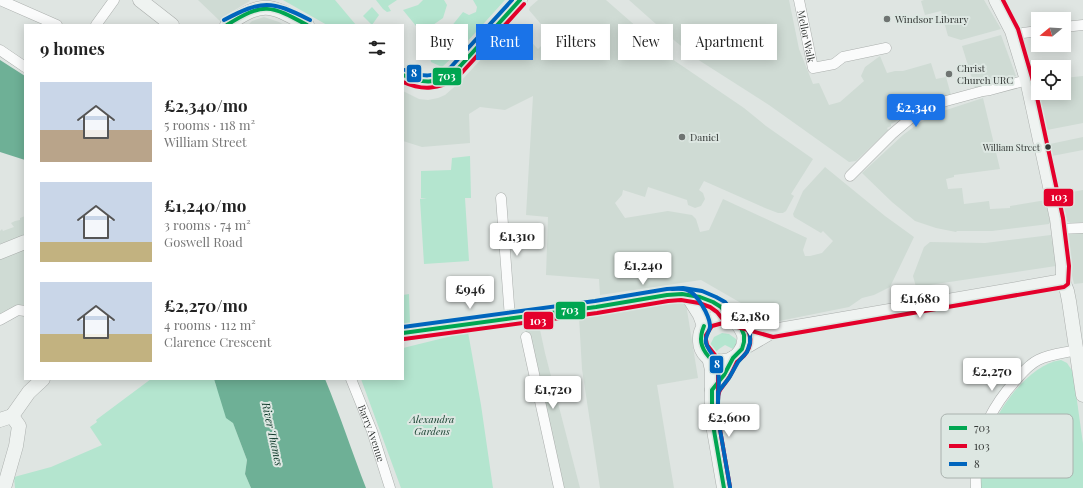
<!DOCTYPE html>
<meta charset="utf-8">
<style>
body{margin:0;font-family:"Playfair Display",serif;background:#f2f2f2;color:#222;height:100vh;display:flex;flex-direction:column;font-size:15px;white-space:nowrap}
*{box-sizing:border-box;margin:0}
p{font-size:13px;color:#767676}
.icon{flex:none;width:22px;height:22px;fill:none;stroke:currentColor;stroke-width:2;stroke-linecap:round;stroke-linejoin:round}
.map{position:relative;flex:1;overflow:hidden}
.panel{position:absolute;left:24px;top:24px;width:380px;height:356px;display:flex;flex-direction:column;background:#fff;border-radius:0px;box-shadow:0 2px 10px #0003}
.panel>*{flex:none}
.banner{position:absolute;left:416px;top:24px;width:380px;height:36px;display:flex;gap:8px}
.needle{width:26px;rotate:252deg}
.fabs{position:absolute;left:1031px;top:12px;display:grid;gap:8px}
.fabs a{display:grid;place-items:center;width:40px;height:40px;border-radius:0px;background:#fff;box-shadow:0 2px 10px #0003;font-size:20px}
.price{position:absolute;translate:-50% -34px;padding:0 9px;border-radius:4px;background:#fff;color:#222;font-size:13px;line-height:26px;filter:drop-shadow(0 1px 2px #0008)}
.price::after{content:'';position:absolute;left:50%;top:24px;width:12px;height:9px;margin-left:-6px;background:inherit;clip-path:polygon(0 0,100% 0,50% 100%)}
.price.on{background:#1a73e8;color:#fff}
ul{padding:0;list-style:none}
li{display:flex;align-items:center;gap:12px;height:100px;padding:0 16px}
li span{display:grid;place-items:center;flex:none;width:112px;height:80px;border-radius:0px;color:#555}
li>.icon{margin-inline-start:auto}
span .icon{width:48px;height:48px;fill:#fffc;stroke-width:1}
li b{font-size:17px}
h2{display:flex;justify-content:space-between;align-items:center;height:48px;padding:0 16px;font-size:17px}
.chip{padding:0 14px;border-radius:0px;background:#fff;box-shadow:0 2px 10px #0003;font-size:14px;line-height:36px}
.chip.on{background:#1a73e8;color:#fff}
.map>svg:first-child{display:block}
</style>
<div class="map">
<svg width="1083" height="488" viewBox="0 0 1083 488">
<rect width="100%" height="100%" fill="#dfe5e2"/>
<g fill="#cfdbd4">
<polygon points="198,0 249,0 250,1 228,14 220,21"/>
<polygon points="538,0 606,0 638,28 640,31 675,61 744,108 766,126 813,159 791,194 794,196 786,211 783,213 778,213 765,208 704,181 699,190 703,193 705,199 701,206 695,208 688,205 687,200 648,187 645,197 623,190 622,195 615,203 625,218 668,211 692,215 696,219 700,232 709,230 723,199 807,238 803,250 805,256 810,256 822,253 833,241 823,231 821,233 794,217 793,214 803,191 825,167 885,216 914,237 890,287 874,295 862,298 849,307 774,322 701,280 600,295 599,279 546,275 548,217 526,215 533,96 505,110 480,107 469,114 470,143 422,147 403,141 403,91 419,99 428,100 438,98 445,95 460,82 514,24 538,49 551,36 529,10 530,7"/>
<polygon points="629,0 789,0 799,49 813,84 819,83 829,105 840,102 864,81 861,76 865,67 880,56 887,73 895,71 903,71 931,63 936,79 946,77 951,95 936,99 891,124 891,126 887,128 888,130 856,161 849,162 769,105 697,59 675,41"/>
<polygon points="924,0 984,0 1001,29 961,40 948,36 941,11 925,15 921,1"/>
<polygon points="264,17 279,22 284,25 248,25 252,21"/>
<polygon points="1001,35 1016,76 975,88 962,46"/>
<polygon points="1083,76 1083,123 1047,130 1039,93 1064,93 1064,78"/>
<polygon points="983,98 1000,169 954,175 954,177 946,179 948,189 962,188 964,204 989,201 990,209 1010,208 1010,206 1046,200 1050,222 1049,224 992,231 957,231 956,232 936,228 915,221 892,202 862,173 903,135 919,123 940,112"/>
<polygon points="1083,137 1083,150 1052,156 1050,144"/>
<polygon points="1083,190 1083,222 1070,223 1067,221 1061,194"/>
<polygon points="25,216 25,309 0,317 0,231 2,229 3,231 14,227 11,223 15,221 20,220 20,218"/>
<polygon points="1068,231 1083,231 1083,283 1074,284 1067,254"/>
<polygon points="1051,235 1052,241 1053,241 1056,266 916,287 913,276 924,247 930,242 985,243"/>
<polygon points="679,302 686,304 698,378 657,385 674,488 600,488 582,369 579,317 589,315"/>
<polygon points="531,325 539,325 545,353 580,488 564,488 525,327"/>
</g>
<g fill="#b4e5cf">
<polygon points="283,0 335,0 356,25 327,25"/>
<polygon points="376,0 397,0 388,6 391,11 387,12 383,9"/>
<polygon points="423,0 444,0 447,5 443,18 430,27 416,26 403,10 418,5"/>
<polygon points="473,0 505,0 456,54 442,67 431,62 430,53 463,12 469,15 476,12 477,7"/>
<polygon points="372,7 379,15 372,25 363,16"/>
<polygon points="470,156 471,198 465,198 469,261 424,264 420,199 427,198 421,198 421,171 451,170 452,158"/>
<polygon points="409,294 410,323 403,325 403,295"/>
<polygon points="468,332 481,405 493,488 401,488 361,379 403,379 403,348"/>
<polygon points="722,333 729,334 736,339 737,343 733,349 725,345 719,349 715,353 710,350 709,347 714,337"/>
<path d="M1061,360l6,3 6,9 10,72v44h-102c0,-11 1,-23 2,-34 6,-34 42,-89 78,-94z"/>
<polygon points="151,379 214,379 216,386 233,423 247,460 245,474 251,488 15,488 14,477 51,467 102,445 90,427 97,422 96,420"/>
</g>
<g fill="#6eb096">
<polygon points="0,60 25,76 25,160 0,152"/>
<path d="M214,379h111c15,36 27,73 41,109h-115l-6,-14 2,-14 -14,-37 -7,-5z"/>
</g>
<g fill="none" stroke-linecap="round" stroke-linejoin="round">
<polyline stroke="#bdc2bf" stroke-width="14" stroke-dasharray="14 7" stroke-linecap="butt" points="527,315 596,307"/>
<defs>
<g id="street">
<polyline points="0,0 57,25"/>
<path id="s1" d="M799,0l14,68 21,-4 9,-7 43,-9"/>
<polyline points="96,25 114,0"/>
<polyline points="1064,27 1083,25"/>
<polyline points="1014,36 1023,33 1038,31"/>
<polyline points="0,50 25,67"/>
<polyline points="850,176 892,134 912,117 928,107 946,101 983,91 990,90 1027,80"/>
<polyline points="501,198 510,318"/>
<polyline points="1059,229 1083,228"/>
<polyline points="0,320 18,310 25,311"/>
<polyline points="526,337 559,488"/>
<path id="s2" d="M351,379l21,52 18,57"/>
<path d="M976,488c0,-8 -1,-17 0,-25 2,-30 19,-60 39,-82 7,-8 13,-16 23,-21 12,-6 26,-7 39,-10"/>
</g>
<g id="secondary">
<polyline points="140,0 172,25"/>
<polyline points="996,0 1012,31 1027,80 1057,219 1063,267 1063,281 1067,291 1069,301 1083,395"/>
<path d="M227,25c37,-25 42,-21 80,0"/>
<path d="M403,75c20,10 32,10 51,-2l66,-73"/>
<polyline points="0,252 25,242"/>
<polyline points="688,296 700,315 704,326"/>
<polyline points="596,307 667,295 682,294 688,296 700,297 713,302 721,307 730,318"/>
<path d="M734,320c4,4 8,9 10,15 2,12 -7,25 -20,26 -31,4 -33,-44 -1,-44 4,0 8,2 12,3 12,4 25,7 38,11"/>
<polyline points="403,333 527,315"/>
<polyline points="742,349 773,331 1063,281"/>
<polyline points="709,357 712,370 712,419 724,488"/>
<polyline points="712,390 724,375 733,358"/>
<polyline points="12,416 29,392 43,379"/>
<polyline points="0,420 12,416"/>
<polyline points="4,488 16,446 19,426 12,416"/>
</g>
</defs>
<use href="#street" stroke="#abafad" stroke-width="11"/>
<use href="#secondary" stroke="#abafad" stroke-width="15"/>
<use href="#street" stroke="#fafbfb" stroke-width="10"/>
<use href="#secondary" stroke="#eff3f1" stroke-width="14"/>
<defs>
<g id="bus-1">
<path d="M227,25c36,-23 44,-20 80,0"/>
<path d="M403,75c20,9 32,9 51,-2l66,-73"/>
<path d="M704,326c-5,12 -4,21 5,31"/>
<polyline points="403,333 596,307 667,295 682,294 700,297 713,302 721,307 730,318"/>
<polyline points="724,488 712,419 712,390 724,375 733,358 742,349 744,342 744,335 741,328 734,320 730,318"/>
</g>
<g id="bus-2">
<path d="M403,82c20,9 36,7 54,-4l67,-74"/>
<polyline points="404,339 597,313 668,301 681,300 699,303 710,307 717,312 725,322"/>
<path d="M718,401c0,-13 4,-12 10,-22 4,-5 6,-11 9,-17 3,-3 7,-5 9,-9 10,-13 1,-27 -7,-37"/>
<polyline points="730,487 718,418 718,369 715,355 707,345 706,340 706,335 712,326 723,323 773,337 1064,287 1068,284 1069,266 1063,218 1035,88 1018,29 1003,0"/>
</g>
<g id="bus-3">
<path d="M224,20c38,-20 47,-20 86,0"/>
<path d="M405,70c17,7 29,8 45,-2l62,-68"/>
<path d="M672,289c5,0 10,-1 15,1 10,3 22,25 23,35 1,6 -6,11 -4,18 2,7 8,12 10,19 5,14 2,29 2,43"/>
<polyline points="403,327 595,301 667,289 683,288 702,291 716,297 725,302 734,314 741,319 746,325 750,334 750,343 747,352 738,362 729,378 718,392 718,418 730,487"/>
</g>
</defs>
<use href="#bus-1" stroke="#dde7e2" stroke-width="7"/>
<use href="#bus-2" stroke="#dde7e2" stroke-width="7"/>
<use href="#bus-3" stroke="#dde7e2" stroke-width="7"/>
<use href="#bus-1" stroke="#00a651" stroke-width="4"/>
<use href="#bus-2" stroke="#e4002b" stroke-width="4"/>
<use href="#bus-3" stroke="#0065bd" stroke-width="4"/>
</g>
<g fill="#6f7472" stroke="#dde7e2" stroke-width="1.5">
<circle cx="887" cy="19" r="4"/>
<circle cx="949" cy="74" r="4"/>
<circle cx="682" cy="137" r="4"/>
</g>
<circle fill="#333735" stroke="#dde7e2" stroke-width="1.5" cx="1048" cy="147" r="3.5"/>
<g text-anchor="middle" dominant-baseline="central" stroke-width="4" stroke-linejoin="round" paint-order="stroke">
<g font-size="9" fill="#333735" stroke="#dde7e2" text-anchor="end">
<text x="1040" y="147">William Street</text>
</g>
<g font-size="10" fill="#333735" stroke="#dde7e2" text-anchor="start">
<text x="895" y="19">Windsor Library</text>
<text x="957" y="68">Christ<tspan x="957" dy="12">Church URC</tspan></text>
<text x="690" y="137">Daniel</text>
</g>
<g font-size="10" fill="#333735" stroke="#dde7e2">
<text stroke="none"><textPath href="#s1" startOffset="37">Mellor Walk</textPath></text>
<text stroke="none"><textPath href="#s2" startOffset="58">Barry Avenue</textPath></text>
</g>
<g font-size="10" font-style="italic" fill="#184030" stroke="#dde7e2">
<text x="432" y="419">Alexandra<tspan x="432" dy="12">Gardens</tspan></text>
</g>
<g font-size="11" font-style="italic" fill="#0b3526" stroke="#dde7e2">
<text transform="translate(273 434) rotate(78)">River Thames</text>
</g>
</g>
<rect x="941" y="414" width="132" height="64" rx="6" fill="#dde7e2" stroke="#aab2ae" stroke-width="1"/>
<rect x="949" y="426" width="18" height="4" fill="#00a651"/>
<rect x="949" y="444" width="18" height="4" fill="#e4002b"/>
<rect x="949" y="462" width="18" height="4" fill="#0065bd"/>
<g font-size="11" fill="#333735">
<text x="974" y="432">703</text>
<text x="974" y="450">103</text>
<text x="974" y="468">8</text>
</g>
<g stroke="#dde7e2" stroke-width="1.5">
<rect x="406" y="64" width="16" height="19" rx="4" fill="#0065bd"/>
<rect x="432" y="67" width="30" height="19" rx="4" fill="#00a651"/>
<rect x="1043" y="188" width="31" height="19" rx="4" fill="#e4002b"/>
<rect x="555" y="301" width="31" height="19" rx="4" fill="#00a651"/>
<rect x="523" y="311" width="31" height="19" rx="4" fill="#e4002b"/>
<rect x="709" y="355" width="15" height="19" rx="4" fill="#0065bd"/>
</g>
<g font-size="11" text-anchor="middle" font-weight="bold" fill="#fff">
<text x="414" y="77">8</text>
<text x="447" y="80">703</text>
<text x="1059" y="201">103</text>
<text x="570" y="314">703</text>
<text x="538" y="325">103</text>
<text x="717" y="368">8</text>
</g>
</svg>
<div class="fabs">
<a><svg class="needle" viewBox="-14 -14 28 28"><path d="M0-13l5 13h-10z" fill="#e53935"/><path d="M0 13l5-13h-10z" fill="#767676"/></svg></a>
<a><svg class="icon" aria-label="locate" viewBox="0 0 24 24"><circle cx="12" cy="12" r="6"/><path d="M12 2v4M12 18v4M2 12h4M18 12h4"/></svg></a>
</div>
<b class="price on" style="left:916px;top:128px">£2,340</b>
<b class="price" style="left:517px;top:257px">£1,310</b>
<b class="price" style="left:643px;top:286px">£1,240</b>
<b class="price" style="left:470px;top:310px">£946</b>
<b class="price" style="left:920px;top:319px">£1,680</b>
<b class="price" style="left:750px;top:337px">£2,180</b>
<b class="price" style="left:992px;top:392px">£2,270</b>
<b class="price" style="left:553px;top:410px">£1,720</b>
<b class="price" style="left:729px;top:438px">£2,600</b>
<div class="banner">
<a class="chip">Buy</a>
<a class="chip on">Rent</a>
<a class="chip">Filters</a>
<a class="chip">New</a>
<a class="chip">Apartment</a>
</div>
<section class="panel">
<h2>9 homes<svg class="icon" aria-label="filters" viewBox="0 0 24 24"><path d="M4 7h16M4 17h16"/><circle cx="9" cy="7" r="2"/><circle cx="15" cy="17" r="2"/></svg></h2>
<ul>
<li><span style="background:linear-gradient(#c9d6e8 60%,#b9a48a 0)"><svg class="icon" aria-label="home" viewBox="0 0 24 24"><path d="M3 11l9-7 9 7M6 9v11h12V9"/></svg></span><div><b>£2,340/mo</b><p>5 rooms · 118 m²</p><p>William Street</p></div></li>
<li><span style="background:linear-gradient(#c9d6e8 75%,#c2b280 0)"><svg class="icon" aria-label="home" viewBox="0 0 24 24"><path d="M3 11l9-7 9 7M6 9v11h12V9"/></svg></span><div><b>£1,240/mo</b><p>3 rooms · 74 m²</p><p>Goswell Road</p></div></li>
<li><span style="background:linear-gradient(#c9d6e8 65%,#c2b280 0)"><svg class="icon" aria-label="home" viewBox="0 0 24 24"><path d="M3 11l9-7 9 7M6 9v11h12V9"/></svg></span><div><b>£2,270/mo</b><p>4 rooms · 112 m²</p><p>Clarence Crescent</p></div></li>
</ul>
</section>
</div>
